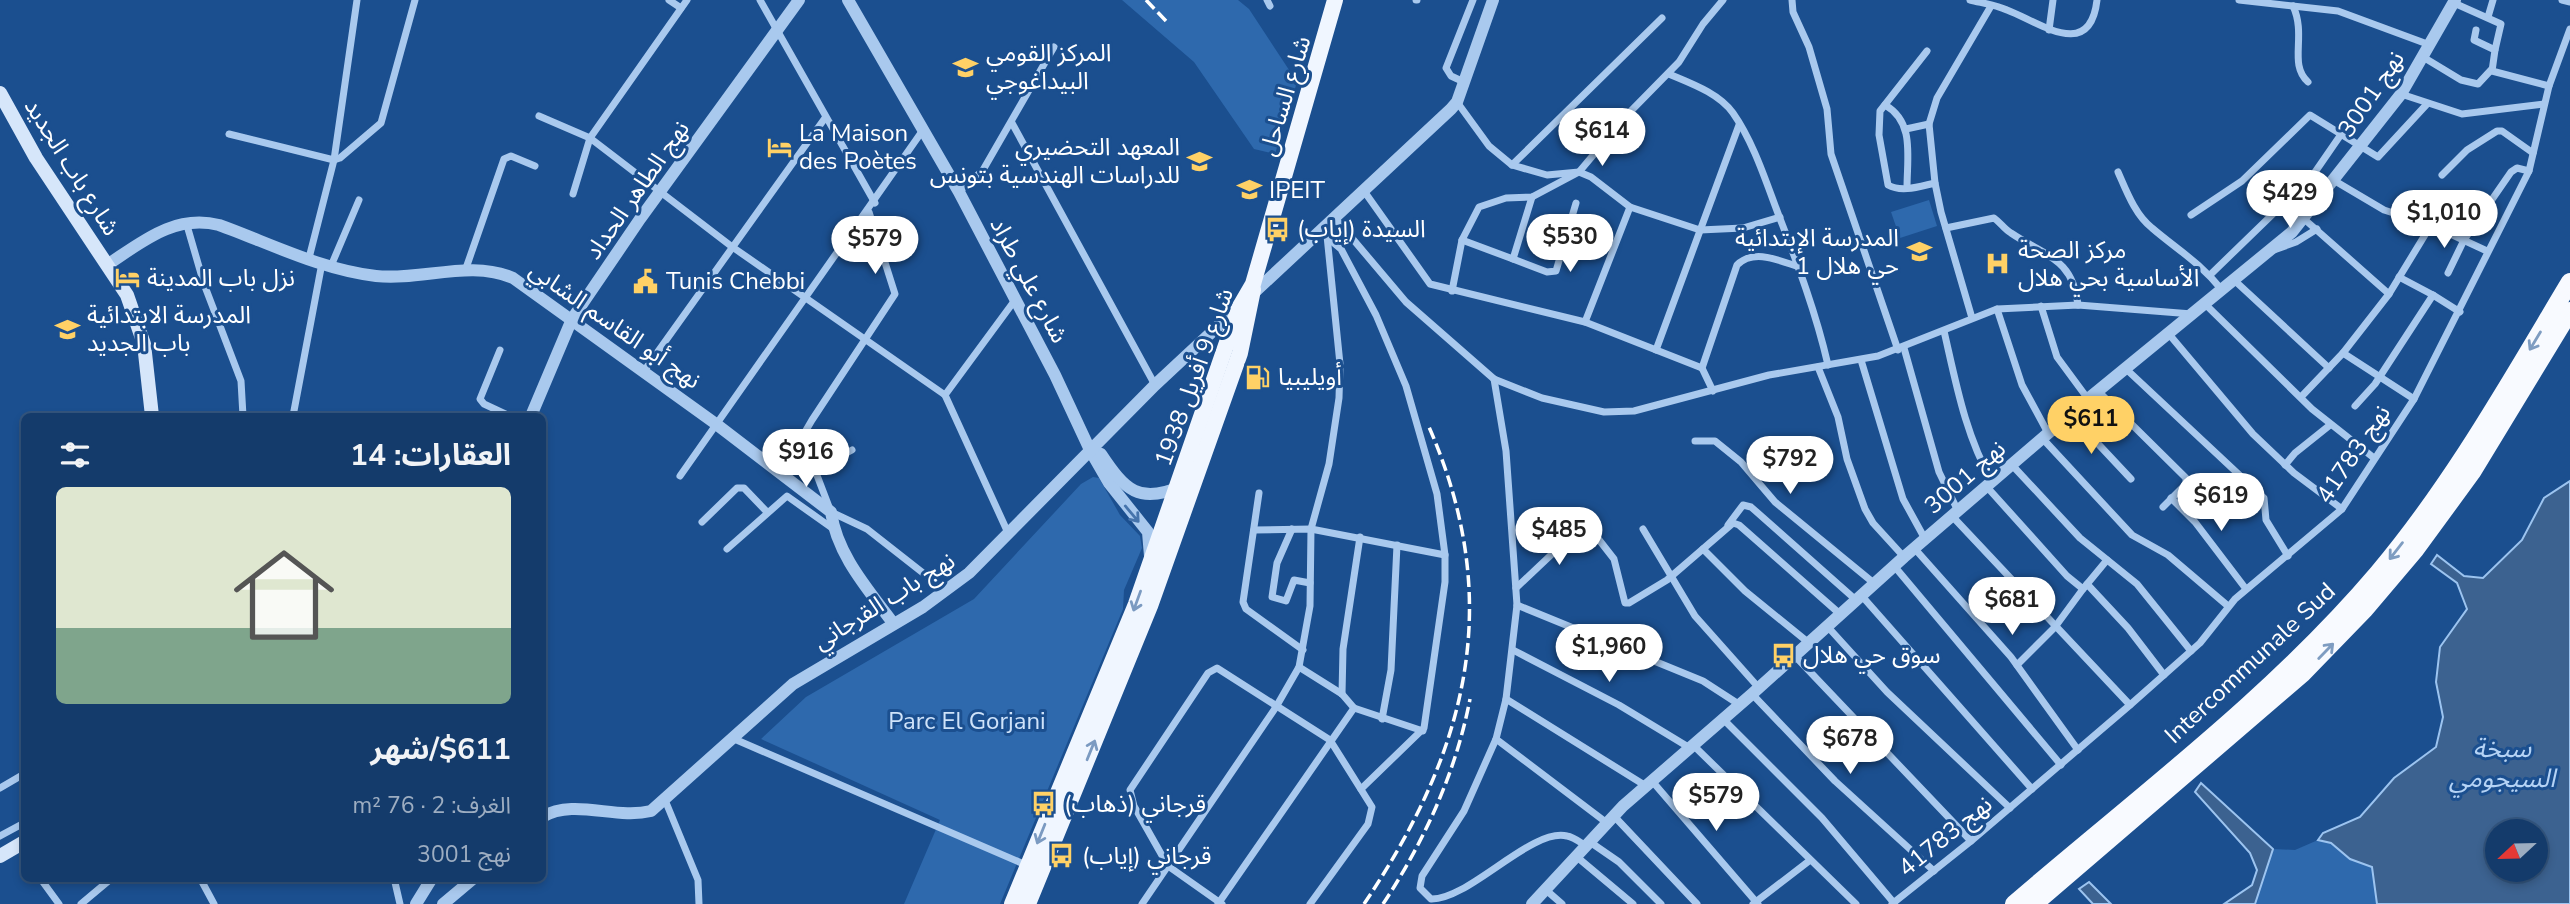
<!DOCTYPE html>
<html lang="ar">
<meta charset="utf-8">
<style>
body{margin:0;font-family:"Nunito Sans","Noto Sans Arabic",sans-serif;background:#1d4271;color:#f1f3f6;direction:rtl;height:100vh;display:flex;flex-direction:column;font-size:26px;white-space:nowrap}
*{box-sizing:border-box;margin:0}
p{font-size:23px;color:#9dadc1}
.icon{flex:none;width:38px;height:38px;fill:none;stroke:currentColor;stroke-width:2;stroke-linecap:round;stroke-linejoin:round}
.map{position:relative;flex:1;overflow:hidden;direction:ltr}
.details{position:absolute;left:21px;top:413px;width:525px;height:469px;display:flex;flex-direction:column;background:#143b6b;border-radius:10px;box-shadow:0 4px 10px #0003,0 0 0 2px #33557e;direction:rtl}
.details>*{flex:none}
.needle{width:46px;rotate:248deg}
.buttons{position:absolute;left:2485px;top:819px;display:grid;gap:14px}
.buttons a{display:grid;place-items:center;width:63px;height:63px;border-radius:50%;background:#143b6b;box-shadow:0 4px 10px #0003,0 0 0 2px #33557e;font-size:35px}
.price{position:absolute;translate:-50% -60px;padding:0 16px;border-radius:24px;background:#fff;color:#222;font-size:23px;line-height:46px;filter:drop-shadow(0 2px 4px #0008)}
.price::after{content:'';position:absolute;left:50%;top:42px;width:21px;height:16px;margin-left:-10px;background:inherit;clip-path:polygon(0 0,100% 0,50% 100%)}
.price.on{background:#ffd166;color:#111}
ul{padding:0;list-style:none}
li{display:grid;align-content:center;gap:14px;height:371px;padding:0 35px}
li span{display:grid;place-items:center;height:217px;border-radius:10px;color:#555}
li>.icon{margin-inline-start:auto}
span .icon{width:126px;height:126px;fill:#fffc;stroke-width:1}
li b{font-size:30px}
h2{display:flex;justify-content:space-between;align-items:center;height:84px;padding:0 35px;font-size:30px}
.map>svg:first-child{display:block}
</style>
<div class="map">
<svg width="2570" height="904" viewBox="0 0 2570 904">
<rect width="100%" height="100%" fill="#1b4f8f"/>
<g fill="#2e69ad">
<polygon points="1122,0 1238,0 1249,9 1297,82 1275,154 1254,149 1194,62"/>
<polygon points="1929,200 1937,226 1900,238 1891,212"/>
<polygon points="1093,477 1099,478 1120,515 1140,536 1142,548 1124,590 1123,609 1000,904 904,904 940,820 761,739 806,697 974,599 1081,484"/>
<polygon points="2318,840 2331,843 2350,859 2372,867 2377,904 2255,904 2273,849 2295,850"/>
</g>
<g fill="#3c6290" stroke="#9cc4f0" stroke-width="2" fill-rule="evenodd">
<path d="M2570,481v423h-193l-5,-37 -22,-8 -19,-16 -13,-3 5,-7 37,-16 34,-39 42,-31 7,-30 -7,-35 4,-35 27,-38 -10,-26 -26,-19 6,-9 27,21 19,2 39,-38 22,-42zM2497,831h39v39h-39z"/>
<polygon points="2201,783 2273,849 2255,904 2224,904 2252,885 2257,870 2250,853 2195,792"/>
<polygon points="2089,882 2111,904 2093,904 2079,889"/>
</g>
<g fill="none" stroke-linecap="round" stroke-linejoin="round">
<g stroke="#a9c9ee" stroke-width="7">
<polyline points="669,0 681,8"/>
<polyline points="760,0 875,203"/>
<polyline points="1267,0 1270,6"/>
<polyline points="1416,0 1417,0"/>
<polyline points="1792,0 1793,12 1809,47 1827,109 1831,154 1898,350"/>
<path d="M1970,0c12,3 26,5 37,10 32,12 83,52 90,-10"/>
<polyline points="2239,0 2338,11 2430,45"/>
<polyline points="2562,0 2570,2"/>
<polyline points="2454,3 2501,24 2495,50"/>
<path d="M2293,6c14,30 -5,58 15,76"/>
<polyline points="2488,17 2493,0"/>
<polyline points="2049,30 2053,0"/>
<polyline points="2476,30 2474,40 2495,50 2492,71 2549,86"/>
<path d="M1927,51l-47,60 -1,24 9,50c14,8 33,1 47,-2l6,29 31,106"/>
<polyline points="2423,57 2461,80 2478,84 2491,70"/>
<path d="M1669,74c21,9 50,19 64,39 21,30 33,69 46,103 19,49 37,97 49,149"/>
<polyline points="1464,82 1451,76 1446,68 1473,0"/>
<polyline points="2401,94 2462,114 2544,104"/>
<polyline points="1457,102 1489,146 1512,165 1547,175 1579,172 1591,177 1630,207 1700,230 1743,228 1780,217"/>
<path d="M1885,105c30,17 22,52 22,83"/>
<polyline points="539,116 590,138 731,246 945,395 1009,535"/>
<polyline points="1012,123 1155,385"/>
<polyline points="1906,129 1929,124"/>
<polyline points="229,134 334,160 340,158 381,123 415,0"/>
<polyline points="1512,165 1662,18"/>
<path d="M2118,172c8,18 17,43 34,56 27,23 46,33 70,62"/>
<polyline points="2442,175 2467,150 2497,131 2502,131 2533,153"/>
<polyline points="2335,181 2384,210 2431,225 2389,294 2343,353 2414,399"/>
<polyline points="1935,183 1929,124 1937,98 1991,6"/>
<polyline points="1364,191 1430,284 1585,322 1702,368"/>
<polyline points="959,192 983,170 1054,47"/>
<polyline points="573,194 590,138 687,0"/>
<polyline points="869,212 895,294 812,420 805,432 805,444 831,512 867,529 946,591"/>
<polyline points="2191,215 2242,181 2310,115 2378,157 2427,104"/>
<polyline points="1335,218 1406,302 1494,379 1542,398 1604,412 1634,411 1769,375 1878,356 1997,309 2078,305 2192,314"/>
<polyline points="2303,218 2389,294"/>
<polyline points="186,222 204,284 241,381 243,416"/>
<polyline points="2431,225 2487,251"/>
<path d="M1946,228l48,-10c7,5 10,11 17,15 34,23 62,25 67,72"/>
<polyline points="1328,238 1341,249 1376,315 1406,386 1437,494 1445,555 1445,582 1424,728 1361,789"/>
<polyline points="1462,240 1513,259 1532,197"/>
<polyline points="2274,250 2296,242 2317,229"/>
<polyline points="309,258 334,160 357,0"/>
<polyline points="1513,259 1547,272 1556,271 1576,203"/>
<polyline points="331,266 359,200"/>
<polyline points="465,271 504,159 511,156 535,166"/>
<polyline points="2448,273 2464,240 2511,172 2517,168 2529,171"/>
<polyline points="2210,275 2313,175 2342,133"/>
<polyline points="2234,280 2329,368"/>
<polyline points="1452,291 1462,240 1479,207 1506,198 1532,197 1579,172 1627,115 1679,62 1703,24 1723,0"/>
<polyline points="2433,295 2460,312"/>
<polyline points="2204,303 2312,409 2374,458"/>
<polyline points="2041,306 2057,357 2088,399"/>
<polyline points="1997,309 2022,385 2048,433"/>
<polyline points="1585,322 1630,207"/>
<path d="M1944,331c12,52 21,103 48,151"/>
<polyline points="2168,333 2253,434 2294,473 2342,509"/>
<polyline points="1904,348 1939,472 1958,511"/>
<polyline points="500,350 480,399 484,404 510,416"/>
<polyline points="1656,350 1739,125"/>
<polyline points="1861,360 1903,499 1925,539"/>
<polyline points="1818,367 1838,417 1847,459 1865,509 1873,523 1904,557"/>
<polyline points="2125,368 2264,498 2266,520 2288,556"/>
<polyline points="644,371 825,118"/>
<path d="M1494,379l12,72 11,154 -11,94 -10,40 -32,72 -42,65 -2,12 11,11c38,1 101,-72 136,-63 7,1 14,7 19,10"/>
<path d="M1713,391l-11,-23 35,-103c17,-17 43,-4 62,2"/>
<polyline points="2098,391 2186,478 2186,484 2163,507"/>
<polyline points="945,395 1015,300"/>
<polyline points="2301,397 2343,353"/>
<polyline points="2355,406 2375,384 2433,295 2399,277"/>
<polyline points="2071,415 2131,479"/>
<polyline points="293,416 322,263"/>
<polyline points="2043,439 2132,535 2168,555 2228,606"/>
<polyline points="1695,441 1715,441 1741,462 1775,502 1875,584"/>
<polyline points="2012,465 2080,538 2137,584 2191,651"/>
<polyline points="2285,465 2295,453 2330,425"/>
<polyline points="814,470 852,450"/>
<polyline points="680,476 923,130"/>
<polyline points="1987,487 2067,576 2083,589 2107,560"/>
<polyline points="1259,493 1243,602 1246,609 1303,650"/>
<polyline points="2171,498 2195,522 2246,589"/>
<polyline points="1952,516 2130,705"/>
<polyline points="702,522 737,488 744,488 767,512"/>
<polyline points="1728,525 1743,505 1751,507 1856,600"/>
<polyline points="1292,529 1277,563 1272,597 1286,601 1294,580 1310,583"/>
<polyline points="1643,529 1695,616 1759,688"/>
<polyline points="1254,530 1311,529 1445,555"/>
<polyline points="727,549 787,496 832,528"/>
<polyline points="1703,549 1745,591 1809,643"/>
<polyline points="1915,549 2011,657 2078,750"/>
<polyline points="1895,567 2061,765"/>
<polyline points="2087,584 2128,628 2164,675"/>
<polyline points="1516,588 1552,554 1589,527 1614,559 1625,603 1629,603 1667,580 1733,523 1739,525 1840,614"/>
<polyline points="1861,595 2032,789"/>
<polyline points="1517,605 1703,681 1740,705"/>
<polyline points="1827,626 1887,692 2010,808"/>
<polyline points="1513,650 1619,705 1690,748"/>
<polyline points="1795,656 1971,841"/>
<polyline points="2017,665 2055,627 2083,589"/>
<polyline points="1299,667 1342,694 1354,708 1423,731"/>
<polyline points="1342,694 1343,649 1360,537"/>
<polyline points="1752,694 1835,781 1934,871"/>
<polyline points="1506,699 1646,786"/>
<polyline points="1382,719 1391,670 1397,545"/>
<polyline points="1723,719 1822,818 1894,903"/>
<polyline points="732,738 1026,865"/>
<polyline points="1496,739 1607,823"/>
<polyline points="1693,745 1856,904"/>
<polyline points="1652,781 1758,904"/>
<polyline points="0,788 24,774"/>
<polyline points="665,800 698,880 699,904"/>
<polyline points="1613,815 1697,904"/>
<polyline points="0,836 24,823"/>
<polyline points="1590,842 1619,862 1661,904"/>
<polyline points="1577,857 1633,904"/>
<polyline points="40,878 59,904"/>
<polyline points="200,878 214,904"/>
<polyline points="394,878 400,904"/>
<polyline points="1546,890 1562,904"/>
<polyline points="81,904 112,878"/>
<polyline points="1142,904 1276,707 1299,667 1310,606 1311,529 1329,464 1339,398 1340,364 1326,226"/>
<polyline points="1218,904 1354,708"/>
<polyline points="1222,904 1168,866 1134,806 1130,790 1208,673 1217,668 1330,740 1372,807 1368,824 1310,904"/>
<polyline points="1753,904 1809,861"/>
<polyline points="1892,904 1971,841 2130,705 2200,643 2235,599 2342,509 2414,399 2529,171 2549,86 2570,29"/>
</g>
<g stroke="#a9c9ee" stroke-width="12">
<polyline points="848,0 959,192 1055,375 1090,450 1109,483 1148,532 1150,556"/>
<path d="M107,265c35,-23 67,-51 112,-40 50,18 103,45 157,51 45,5 95,-17 137,2l203,146 115,88c6,43 37,77 62,111"/>
<polyline points="531,416 572,319 640,219 799,0"/>
<path d="M1101,454c24,36 38,51 81,32"/>
<path d="M542,817c33,-19 73,3 109,-6l142,-127 130,-77 46,-34 186,-188 296,-276 6,-7 36,-102"/>
<polyline points="416,904 432,878"/>
<polyline points="443,904 474,878"/>
<polyline points="1532,904 1623,806 1752,694 1904,557 2088,399 2292,232 2401,94 2455,0"/>
</g>
<g stroke="#d6e6fa" stroke-width="14">
<polyline points="0,93 36,158 127,295 144,344 152,416"/>
<polyline points="0,856 24,842"/>
</g>
<g stroke="#f0f6ff" stroke-width="16">
<polyline points="1012,904 1136,604 1239,308 1253,284 1335,0"/>
<polyline points="1028,904 1150,606 1240,353 1253,290"/>
</g>
<g stroke="#f8faff" stroke-width="18">
<path d="M2014,904c123,-106 259,-207 364,-331 75,-89 132,-191 192,-291"/>
<polyline points="2034,904 2302,674 2365,609 2415,550 2472,472 2570,311"/>
</g>
<g stroke="#fff" stroke-width="3.5" stroke-dasharray="12 5" stroke-linecap="butt">
<polyline points="1146,0 1166,21"/>
<path d="M1364,904c103,-153 142,-301 65,-477"/>
<path d="M1383,904c41,-62 73,-132 87,-205"/>
</g>
</g>
<defs><path id="oneway-shaft" d="M-6 0H5M1.5-3L5.5 0L1.5 3" fill="none" stroke-width="1.6" stroke-linecap="round" stroke-linejoin="round" transform="scale(1.75)"/></defs>
<g stroke="#7e9cc1">
<use href="#oneway-shaft" transform="translate(2535 341) rotate(121)"/>
<use href="#oneway-shaft" transform="translate(2396 551) rotate(128)"/>
<use href="#oneway-shaft" transform="translate(2326 651) rotate(-46)"/>
</g>
<use stroke="#4674ac" href="#oneway-shaft" transform="translate(1132 514) rotate(50)"/>
<g stroke="#7b9ac1">
<use href="#oneway-shaft" transform="translate(1137 601) rotate(110)"/>
<use href="#oneway-shaft" transform="translate(1091 750) rotate(-68)"/>
<use href="#oneway-shaft" transform="translate(1041 834) rotate(112)"/>
</g>
<defs>
<symbol id="university-bare" viewBox="-9 -9 18 18"><path d="M0-5L7-2L0 1L-7-2ZM-4 1L0 2.5L4 1V4Q0 6-4 4Z" fill="#ffd166" stroke="#1b4f8f" stroke-width="2.5" paint-order="stroke"/></symbol>
<symbol id="hotel-bare" viewBox="-9 -9 18 18"><path d="M-6-4.5h1.5V1H6V5H4.5V3h-9V5H-6ZM-4 0a1.8 1.8 0 1 1 3.6 0ZM.5 0V-2.5h3Q6-2.5 6 0Z" fill="#ffd166" stroke="#1b4f8f" stroke-width="2.5" paint-order="stroke"/></symbol>
<symbol id="bus-bare" viewBox="-9 -9 18 18"><path d="M-5-6H5V4H4V6H2V4H-2V6H-4V4H-5ZM-3.5-4V0h7V-4ZM-3.5 1.2v1.5H-2V1.2ZM2 1.2v1.5H3.5V1.2Z" fill="#ffd166" stroke="#1b4f8f" stroke-width="2.5" paint-order="stroke"/></symbol>
<symbol id="school-bare" viewBox="-9 -9 18 18"><path d="M0-5L7-2L0 1L-7-2ZM-4 1L0 2.5L4 1V4Q0 6-4 4Z" fill="#ffd166" stroke="#1b4f8f" stroke-width="2.5" paint-order="stroke"/></symbol>
<symbol id="hospital-bare" viewBox="-9 -9 18 18"><path d="M-5-5h3v3.5h4V-5h3V5h-3V1.5h-4V5h-3Z" fill="#ffd166" stroke="#1b4f8f" stroke-width="2.5" paint-order="stroke"/></symbol>
<symbol id="civic-bare" viewBox="-9 -9 18 18"><path d="M-.6-6.5H3V-4.5H.6V-3L4-1V1h2V6H-6V1h2V-1L-.6-3ZM-1.2 2.5V6h2.4V2.5Z" fill="#ffd166" stroke="#1b4f8f" stroke-width="2.5" paint-order="stroke"/></symbol>
<symbol id="fuel-bare" viewBox="-9 -9 18 18"><path d="M-5.5-6h7V0h2V4h1.3V-2.5L3-4.5l.8-.8L6-3V5H2.5V1h-1V6h-7ZM-4.2-4.7v3.2H.2V-4.7Z" fill="#ffd166" stroke="#1b4f8f" stroke-width="2.5" paint-order="stroke"/></symbol>
</defs>
<g fill-rule="evenodd">
<use href="#university-bare" x="948" y="50" width="35" height="35"/>
<use href="#hotel-bare" x="762" y="130" width="35" height="35"/>
<use href="#university-bare" x="1182" y="144" width="35" height="35"/>
<use href="#university-bare" x="1232" y="172" width="35" height="35"/>
<use href="#bus-bare" x="1260" y="212" width="35" height="35"/>
<use href="#school-bare" x="1902" y="234" width="35" height="35"/>
<use href="#hospital-bare" x="1980" y="246" width="35" height="35"/>
<use href="#hotel-bare" x="110" y="260" width="35" height="35"/>
<use href="#civic-bare" x="628" y="264" width="35" height="35"/>
<use href="#school-bare" x="50" y="312" width="35" height="35"/>
<use href="#fuel-bare" x="1240" y="360" width="35" height="35"/>
<use href="#bus-bare" x="1766" y="638" width="35" height="35"/>
<use href="#bus-bare" x="1026" y="786" width="35" height="35"/>
<use href="#bus-bare" x="1044" y="838" width="35" height="35"/>
</g>
<g text-anchor="middle" dominant-baseline="central" stroke-width="6" stroke-linejoin="round" paint-order="stroke">
<g font-size="24" fill="#fff" stroke="#1b4f8f" text-anchor="start">
<text x="986" y="53">المركز القومي<tspan x="986" dy="28">البيداغوجي</tspan></text>
<text x="799" y="133">La Maison<tspan x="799" dy="28">des Poètes</tspan></text>
<text x="1180" y="147" text-anchor="end">المعهد التحضيري<tspan x="1180" dy="28">للدراسات الهندسية بتونس</tspan></text>
<text x="1269" y="190">IPEIT</text>
<text x="1297" y="229">السيدة (إياب)</text>
<text x="1899" y="238" text-anchor="end">المدرسة الإبتدائية<tspan x="1899" dy="28">حي هلال 1</tspan></text>
<text x="2018" y="250">مركز الصحة<tspan x="2018" dy="28">الأساسية بحي هلال</tspan></text>
<text x="147" y="278">نزل باب المدينة</text>
<text x="666" y="281">Tunis Chebbi</text>
<text x="87" y="315">المدرسة الابتدائية<tspan x="87" dy="28">باب الجديد</tspan></text>
<text x="1278" y="377">أويليبيا</text>
<text x="1803" y="655">سوق حي هلال</text>
<text x="1064" y="804">قرجاني (ذهاب)</text>
<text x="1082" y="856">قرجاني (إياب)</text>
</g>
<g font-size="24" fill="#fff" stroke="#1b4f8f">
<text transform="translate(2371 94) rotate(-56)">نهج 3001</text>
<text transform="translate(1285 96) rotate(-73)">شارع الساحل</text>
<text transform="translate(72 167) rotate(58)">شارع باب الجديد</text>
<text transform="translate(637 190) rotate(-55)">نهج الطاهر الحداد</text>
<text transform="translate(1029 280) rotate(62)">شارع علي طراد</text>
<text transform="translate(615 325) rotate(35)">نهج أبو القاسم الشابي</text>
<text transform="translate(1194 377) rotate(-70)">شارع 9 أفريل 1938</text>
<text transform="translate(2353 454) rotate(-56)">نهج 41783</text>
<text transform="translate(1965 477) rotate(-41)">نهج 3001</text>
<text transform="translate(884 601) rotate(-32)">نهج باب القرجاني</text>
<text transform="translate(2250 663) rotate(-43)">Intercommunale Sud</text>
<text transform="translate(1945 836) rotate(-39)">نهج 41783</text>
</g>
<g font-size="24" fill="#cfe3fa" stroke="#1b4f8f">
<text x="967" y="721">Parc El Gorjani</text>
</g>
<g font-size="26" font-style="italic" fill="#b5d3f5" stroke="#1b4f8f">
<text x="2502" y="748">سبخة<tspan x="2502" dy="30">السيجومي</tspan></text>
</g>
</g>
</svg>
<div class="buttons">
<a><svg class="needle" viewBox="-14 -14 28 28"><path d="M0-13l5 13h-10z" fill="#e53935"/><path d="M0 13l5-13h-10z" fill="#9dadc1"/></svg></a>
</div>
<b class="price" style="left:1602px;top:168px">$614</b>
<b class="price" style="left:2290px;top:230px">$429</b>
<b class="price" style="left:2444px;top:250px">$1,010</b>
<b class="price" style="left:1570px;top:274px">$530</b>
<b class="price" style="left:875px;top:276px">$579</b>
<b class="price on" style="left:2091px;top:456px">$611</b>
<b class="price" style="left:806px;top:489px">$916</b>
<b class="price" style="left:1790px;top:496px">$792</b>
<b class="price" style="left:2221px;top:533px">$619</b>
<b class="price" style="left:1559px;top:567px">$485</b>
<b class="price" style="left:2012px;top:637px">$681</b>
<b class="price" style="left:1609px;top:684px">$1,960</b>
<b class="price" style="left:1850px;top:776px">$678</b>
<b class="price" style="left:1716px;top:833px">$579</b>
<section class="details">
<h2>العقارات: 14<svg class="icon" aria-label="filters" viewBox="0 0 24 24"><path d="M4 7h16M4 17h16"/><circle cx="9" cy="7" r="2"/><circle cx="15" cy="17" r="2"/></svg></h2>
<ul>
<li><span style="background:linear-gradient(#dfe7d0 65%,#7fa58c 0)"><svg class="icon" aria-label="home" viewBox="0 0 24 24"><path d="M3 11l9-7 9 7M6 9v11h12V9"/></svg></span><div><b>$611/شهر</b><p>الغرف: 2 · 76 m²</p><p>نهج 3001</p></div></li>
</ul>
</section>
</div>
